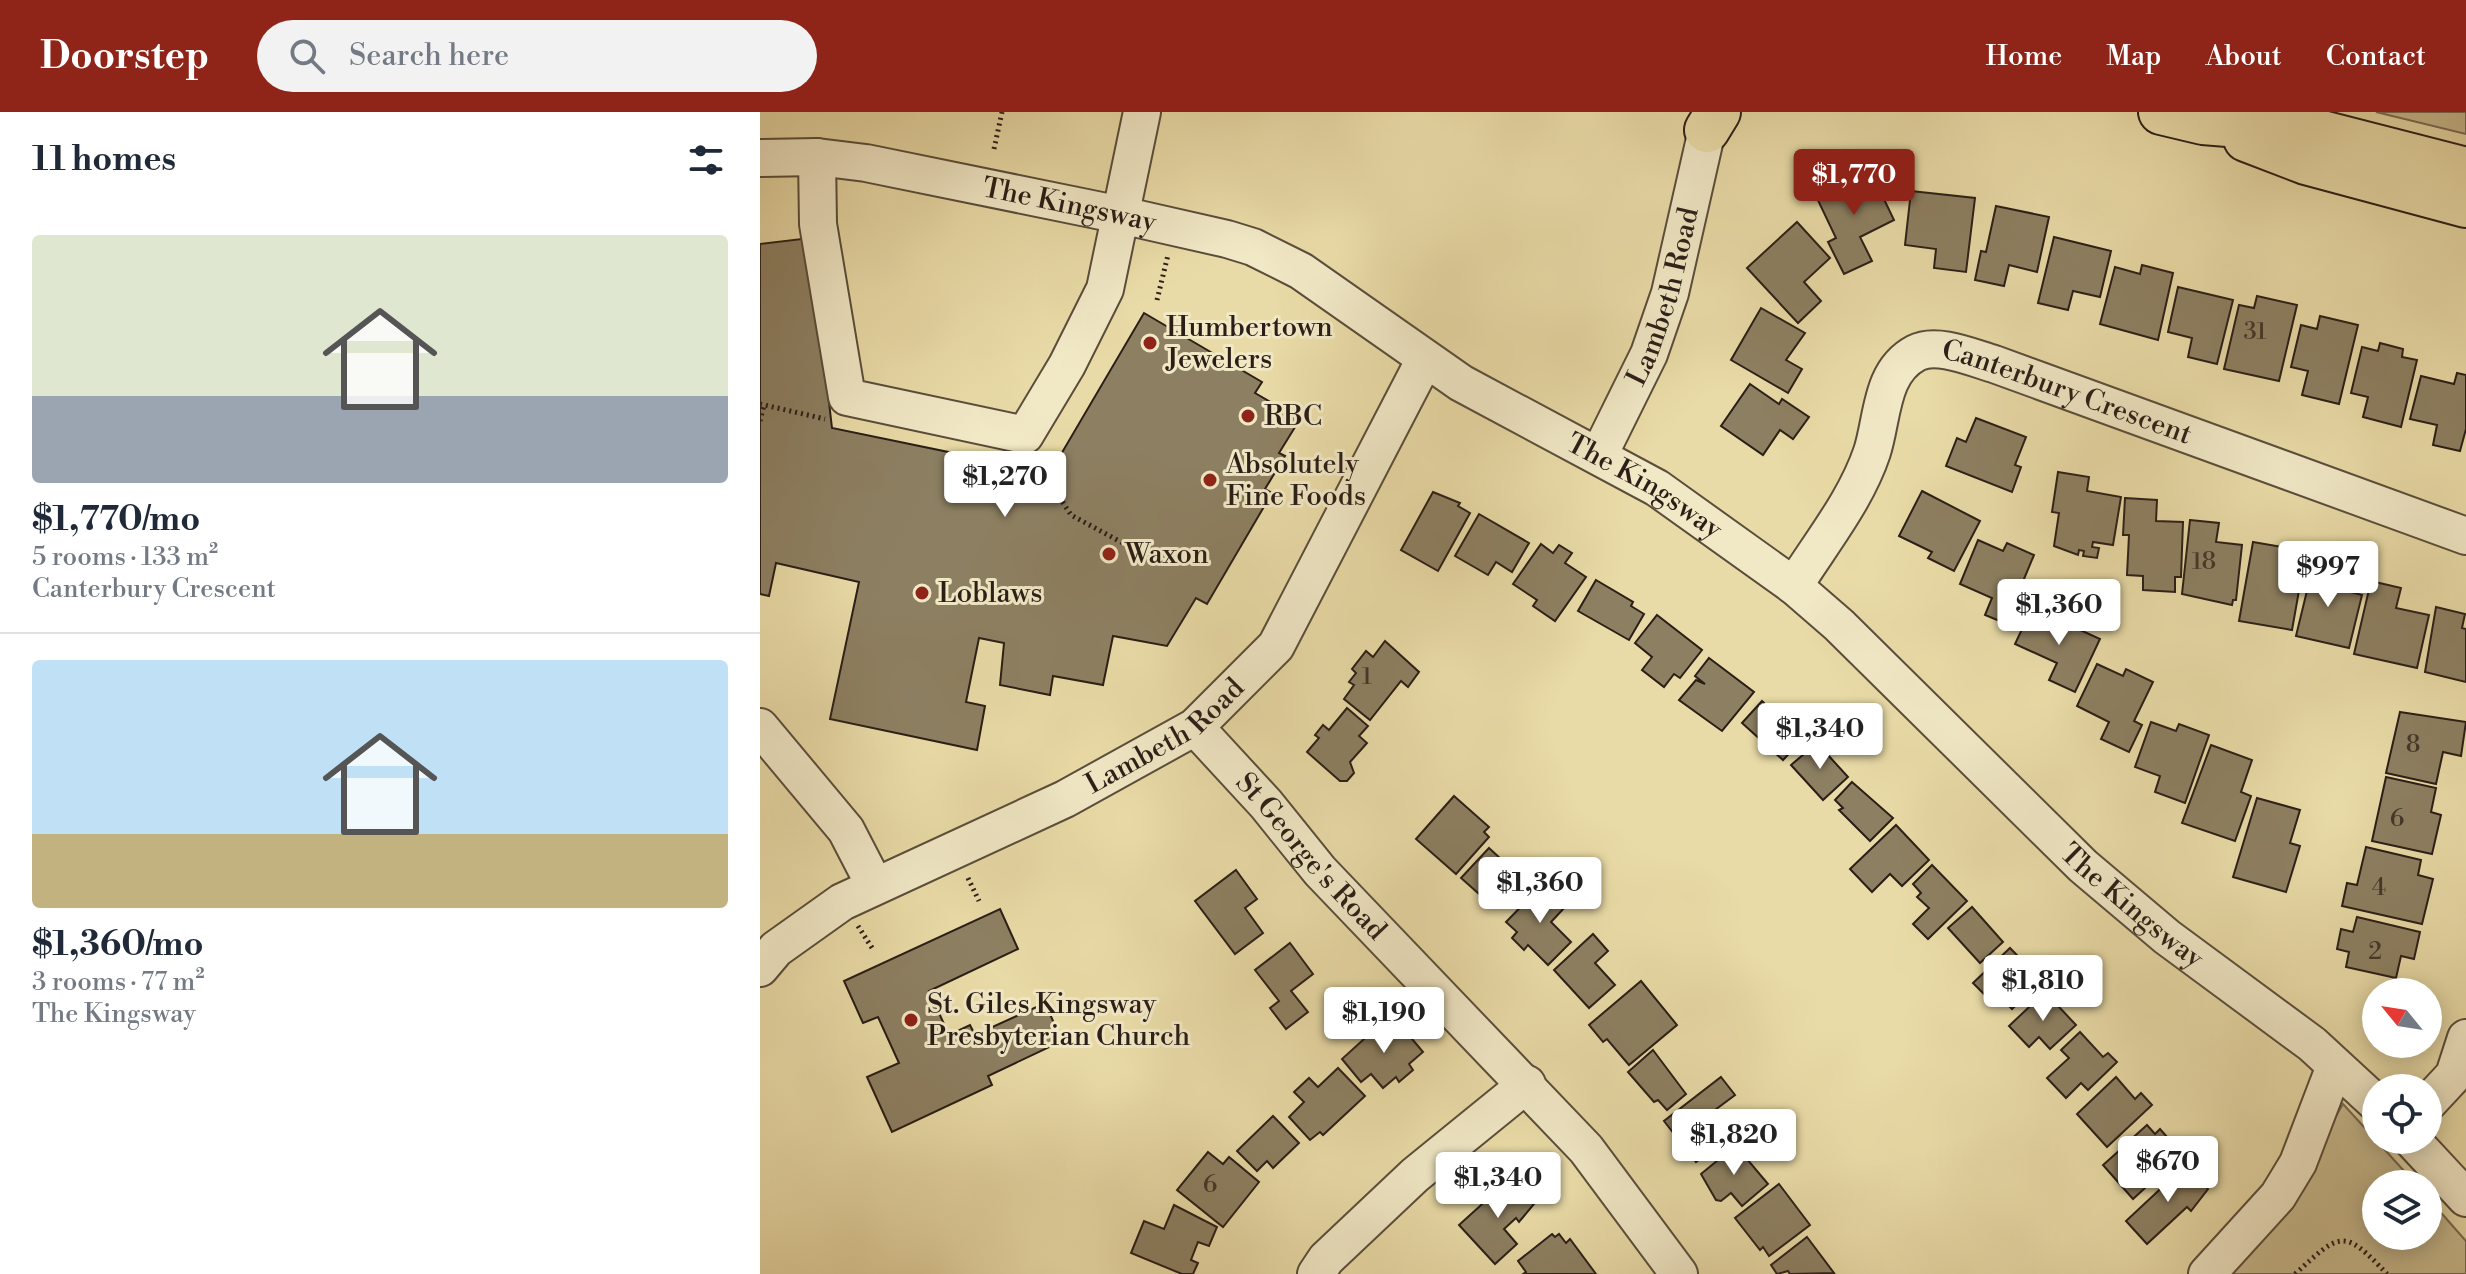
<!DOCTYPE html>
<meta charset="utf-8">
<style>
body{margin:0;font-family:"Libre Bodoni",serif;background:#f2f2f3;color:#1f2937;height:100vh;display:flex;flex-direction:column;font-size:30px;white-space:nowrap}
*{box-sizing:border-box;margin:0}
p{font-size:26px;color:#747a83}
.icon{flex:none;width:44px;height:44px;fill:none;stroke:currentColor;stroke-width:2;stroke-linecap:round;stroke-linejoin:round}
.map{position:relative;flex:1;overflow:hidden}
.details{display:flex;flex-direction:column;background:#fff;width:760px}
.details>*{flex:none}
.needle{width:52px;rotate:300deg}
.fabs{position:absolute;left:1602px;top:866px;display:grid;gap:16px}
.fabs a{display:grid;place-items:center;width:80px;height:80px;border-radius:50%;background:#fff;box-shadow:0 4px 20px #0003;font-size:40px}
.price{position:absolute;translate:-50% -68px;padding:0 18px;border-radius:8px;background:#fff;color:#222;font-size:26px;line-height:52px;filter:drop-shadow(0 2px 4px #0008)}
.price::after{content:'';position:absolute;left:50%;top:48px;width:24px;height:18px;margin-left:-12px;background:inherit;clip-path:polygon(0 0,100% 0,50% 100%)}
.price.on{background:#8f2418;color:#fff}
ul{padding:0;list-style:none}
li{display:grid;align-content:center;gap:16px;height:424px;padding:0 32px}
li+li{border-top:2px solid #e0e1e3}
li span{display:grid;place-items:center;height:248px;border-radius:8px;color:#555}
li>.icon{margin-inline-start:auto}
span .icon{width:144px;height:144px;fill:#fffc;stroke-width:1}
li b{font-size:34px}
h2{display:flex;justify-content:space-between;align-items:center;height:96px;padding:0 32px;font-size:34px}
header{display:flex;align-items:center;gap:48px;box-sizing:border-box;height:112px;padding:0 40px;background:#8f2418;color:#fff}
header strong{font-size:38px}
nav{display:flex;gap:44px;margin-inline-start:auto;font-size:28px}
.search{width:560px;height:72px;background:#f2f2f3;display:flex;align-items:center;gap:20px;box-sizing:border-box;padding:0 28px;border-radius:44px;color:#747a83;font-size:30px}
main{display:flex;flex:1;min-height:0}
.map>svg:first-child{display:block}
</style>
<header>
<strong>Doorstep</strong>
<div class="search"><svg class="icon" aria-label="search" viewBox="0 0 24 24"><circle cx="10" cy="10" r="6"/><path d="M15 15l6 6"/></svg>Search here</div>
<nav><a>Home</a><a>Map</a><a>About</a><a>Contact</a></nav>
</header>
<main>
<section class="details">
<h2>11 homes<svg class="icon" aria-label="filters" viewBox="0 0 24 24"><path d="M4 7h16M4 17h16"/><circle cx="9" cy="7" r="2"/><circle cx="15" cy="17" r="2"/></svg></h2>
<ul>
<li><span style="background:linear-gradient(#dfe7d0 65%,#9aa5b1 0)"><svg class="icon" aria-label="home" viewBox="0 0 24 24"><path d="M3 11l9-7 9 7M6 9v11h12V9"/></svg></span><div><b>$1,770/mo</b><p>5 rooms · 133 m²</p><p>Canterbury Crescent</p></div></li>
<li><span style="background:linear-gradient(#bfe0f5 70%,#c2b280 0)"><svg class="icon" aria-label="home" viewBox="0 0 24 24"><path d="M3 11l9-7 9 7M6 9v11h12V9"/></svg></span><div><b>$1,360/mo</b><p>3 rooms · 77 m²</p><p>The Kingsway</p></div></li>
</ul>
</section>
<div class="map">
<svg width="1706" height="1162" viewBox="0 0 1706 1162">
<rect width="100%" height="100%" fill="#e9dba7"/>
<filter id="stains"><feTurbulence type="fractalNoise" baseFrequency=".0025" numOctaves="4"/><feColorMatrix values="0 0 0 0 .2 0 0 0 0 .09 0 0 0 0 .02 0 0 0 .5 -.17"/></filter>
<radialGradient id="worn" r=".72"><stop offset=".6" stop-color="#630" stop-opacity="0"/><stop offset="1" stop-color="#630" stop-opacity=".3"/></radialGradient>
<g fill="#c9bb8f" stroke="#7a6c53" stroke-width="2">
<polygon points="1616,0 1706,0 1706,22"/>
<polygon points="1583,992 1656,1072 1616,1072 1616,1124 1668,1124 1668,1086 1706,1129 1706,1162 1468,1162 1545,1058"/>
</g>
<g fill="#8d8062" stroke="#2a1e17" stroke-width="2">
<polygon points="1109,56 1134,108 1100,125 1112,149 1084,162 1068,130 1076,126 1055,82"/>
<polygon points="1151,79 1215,86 1206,160 1174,156 1176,137 1145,133"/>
<polygon points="1236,94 1289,105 1277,160 1249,153 1244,174 1215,168 1221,139 1226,140"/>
<polygon points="1037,110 1070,146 1044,170 1061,189 1038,211 987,156"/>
<polygon points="1294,125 1351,139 1340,185 1313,179 1308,198 1278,191"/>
<polygon points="50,126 72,316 290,361 384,201 502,270 495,281 540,307 519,341 525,344 505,377 512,381 447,492 436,486 407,534 353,524 343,573 293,564 290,583 240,573 244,531 219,526 206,590 225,594 217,638 70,607 99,470 16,451 9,484 0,482 0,132"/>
<polygon points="1382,153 1413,161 1398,228 1340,212 1355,155 1380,162"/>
<polygon points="1418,175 1473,188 1457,252 1428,245 1432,226 1408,220"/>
<polygon points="1497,184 1537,193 1519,269 1464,257 1479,193 1494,196"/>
<polygon points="1001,196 1045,221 1026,248 1042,257 1028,281 971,248"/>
<polygon points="1560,204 1598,213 1579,292 1542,283 1548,259 1531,255 1541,213 1557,217"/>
<polygon points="1620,231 1643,237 1642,245 1657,248 1641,315 1603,305 1608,285 1591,281 1602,235 1618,239"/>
<polygon points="1697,261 1706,263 1706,317 1700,339 1673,333 1677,313 1650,307 1661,264 1694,272"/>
<polygon points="990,272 1019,292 1022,287 1049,305 1033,327 1020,318 1003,343 961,314"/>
<polygon points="1216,306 1266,325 1255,353 1261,355 1252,380 1186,354 1197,326 1206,330"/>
<polygon points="1298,360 1329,365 1327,379 1361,385 1353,433 1333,430 1332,435 1339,436 1337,446 1323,444 1324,439 1319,438 1318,443 1294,434 1299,401 1292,400"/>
<polygon points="1162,379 1220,409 1194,459 1168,446 1172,440 1139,424"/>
<polygon points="673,380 700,391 698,394 710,401 678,459 641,438"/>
<polygon points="1365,386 1397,388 1396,409 1423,410 1421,465 1415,465 1415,480 1383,478 1383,464 1367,463 1369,423 1363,423"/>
<polygon points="719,402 769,431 752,460 736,450 728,463 695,444"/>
<polygon points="1430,408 1459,411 1456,430 1482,433 1476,488 1473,488 1472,493 1422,482"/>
<polygon points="1218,428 1243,439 1247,431 1274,443 1259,479 1268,482 1254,515 1225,503 1232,486 1200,472"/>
<polygon points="1493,430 1546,439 1532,518 1479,509"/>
<polygon points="781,432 793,441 799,433 812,441 805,451 826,465 795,509 773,494 777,488 753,472"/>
<polygon points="1554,450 1581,456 1576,476 1602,483 1589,536 1536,524"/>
<polygon points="836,468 873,490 871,494 884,502 869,528 818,499"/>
<polygon points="1611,469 1641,476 1636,496 1669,503 1657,556 1594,542"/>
<polygon points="1676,495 1705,502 1702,516 1706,517 1706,570 1665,560"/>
<polygon points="1272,496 1340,527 1315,580 1289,568 1297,551 1255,532"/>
<polygon points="897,503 942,538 920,566 914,562 904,575 882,558 892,545 875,531"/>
<polygon points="625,529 659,560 648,575 641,569 610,608 584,587 594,573 589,570 596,561 592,557 606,539 613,545"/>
<polygon points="949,546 994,580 962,619 919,588 936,568 945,572 935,564"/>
<polygon points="1337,552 1363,564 1366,557 1393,570 1374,609 1382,613 1369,640 1341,627 1349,610 1317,594"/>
<polygon points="1002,589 1010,597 1013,593 1051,626 1042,636 1038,632 1023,648 982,611"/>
<polygon points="587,596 608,614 599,624 607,631 590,650 594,661 587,669 580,669 547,640 559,626 555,623 563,613 569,618"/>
<polygon points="1640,600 1706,610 1701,644 1683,640 1676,672 1626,661"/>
<polygon points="1391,610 1416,619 1419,612 1449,623 1425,691 1395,680 1400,664 1375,655"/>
<polygon points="1057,631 1088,665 1063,688 1031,653"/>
<polygon points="1451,633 1492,648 1481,680 1491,684 1475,729 1422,711"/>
<polygon points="1626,665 1676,676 1671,700 1681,703 1672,742 1612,729"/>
<polygon points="1092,670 1133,706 1110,729 1079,698 1083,696 1075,688"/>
<polygon points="694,684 729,715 724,720 729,725 696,762 656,727"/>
<polygon points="1497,686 1540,698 1530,731 1540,734 1526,780 1473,765"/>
<polygon points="1136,713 1169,748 1142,774 1130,762 1112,780 1090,757"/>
<polygon points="1606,735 1661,748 1658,763 1673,767 1662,812 1582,794 1587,771 1597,773"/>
<polygon points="729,736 755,760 762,752 777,766 760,785 744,770 727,789 701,766"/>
<polygon points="1172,753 1207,789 1168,827 1153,812 1169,796 1157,785 1161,781 1153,772"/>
<polygon points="476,758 497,787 485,796 503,821 475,842 435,789"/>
<polygon points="783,772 806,794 791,810 811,830 788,853 768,833 764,838 752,826 757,820 746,810"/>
<polygon points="1212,795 1243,830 1220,851 1188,816"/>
<polygon points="240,797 258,837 169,879 189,923 210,913 215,923 285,891 302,929 228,964 232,973 132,1020 107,965 139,951 118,905 103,911 84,869"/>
<polygon points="1597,805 1660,820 1654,847 1641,844 1636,866 1586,855 1589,840 1577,837 1581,817 1593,820"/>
<polygon points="833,822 848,839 835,851 855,873 829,896 794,858"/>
<polygon points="530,831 553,862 531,879 548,900 526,917 510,896 519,889 495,858"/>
<polygon points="1250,836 1282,869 1252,897 1232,876 1225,883 1213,871"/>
<polygon points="881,869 917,913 869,953 847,927 843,930 829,913"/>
<polygon points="1285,880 1316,913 1290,937 1279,925 1269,935 1249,914"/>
<polygon points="626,907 632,914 637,909 663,940 649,952 653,958 639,970 636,965 623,976 611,962 601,970 582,947"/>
<polygon points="1320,920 1343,945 1348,941 1357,950 1328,978 1321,971 1306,986 1287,966 1309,946 1301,938"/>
<polygon points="893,938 926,982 907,998 898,988 894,990 868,960"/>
<polygon points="578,956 605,984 563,1023 560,1020 550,1028 529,1005 544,990 534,980 549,966 558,975"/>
<polygon points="961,965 975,983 951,1001 969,1024 936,1050 904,1009"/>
<polygon points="1356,965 1375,987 1381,981 1392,993 1347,1035 1317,1002"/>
<polygon points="513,1004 539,1031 513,1056 507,1049 497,1059 477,1039"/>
<polygon points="1387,1013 1395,1022 1400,1017 1422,1042 1373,1087 1343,1053 1360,1038 1368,1047 1376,1039 1368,1030"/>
<polygon points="980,1030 990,1043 986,1046 1008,1072 982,1094 971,1081 961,1089 956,1088 941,1062"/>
<polygon points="448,1040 463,1052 469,1045 499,1070 463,1115 417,1078"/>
<polygon points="1426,1053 1448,1077 1431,1099 1427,1095 1387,1132 1366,1109"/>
<polygon points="752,1065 774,1092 759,1110 756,1106 744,1117 757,1132 735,1152 699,1113"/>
<polygon points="1019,1072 1050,1113 1009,1144 1003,1135 1000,1138 975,1106"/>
<polygon points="414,1093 457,1115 449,1134 438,1130 431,1148 438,1151 433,1162 422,1162 371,1141 384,1109 404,1117"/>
<polygon points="792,1122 795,1125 799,1122 806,1131 810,1127 836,1162 763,1162 766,1160 758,1149"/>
<polygon points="1047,1125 1074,1161 1030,1162 1028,1159 1017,1162 1011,1153"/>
</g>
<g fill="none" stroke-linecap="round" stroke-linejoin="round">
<defs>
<g id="minor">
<polyline points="57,45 58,112 87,285 265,323 307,253 345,177 382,0"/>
<path id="s1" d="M0,46l57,-1 49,6 255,52 106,24 26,8 48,24 160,112 196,105 137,98 45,39 244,241 84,71 145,107 64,59"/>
<path id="s2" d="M839,343l50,-101 21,-61 37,-163"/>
<path id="s3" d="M1034,474c27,-43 62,-86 78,-134 11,-34 8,-80 44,-99 21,-11 57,5 78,11l472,172"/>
<polyline points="0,615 86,718 115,774"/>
<path id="s4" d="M435,615l71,77 54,67 266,278 93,125"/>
<path id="s5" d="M0,856l16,-19 66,-47 223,-103 130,-72 81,-81 149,-287"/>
<polyline points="1668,991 1694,963 1706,926"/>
<polyline points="1652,1028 1706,1086"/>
<polyline points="556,1162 566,1147 655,1063 767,972"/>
<polyline points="1447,1162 1518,1084 1538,1051 1575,954"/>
</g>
<g id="major">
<polyline points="1401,0 1443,10 1554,19 1706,58"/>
<polyline points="947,18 958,0"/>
<polyline points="1486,27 1546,50 1706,93"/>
</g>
</defs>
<use href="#minor" stroke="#5a4d3b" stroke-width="40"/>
<use href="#major" stroke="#2a1e17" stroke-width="48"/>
<g stroke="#2a1e17" stroke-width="5" stroke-dasharray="2 4" stroke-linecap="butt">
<polyline points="234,37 242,0"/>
<polyline points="397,188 408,143"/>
<polyline points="0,292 65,307"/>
<polyline points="0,309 4,293"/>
<polyline points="276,350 311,403 374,437"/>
<polyline points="208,766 219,789"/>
<polyline points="98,814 114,839"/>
<path d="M1535,1162c45,-41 48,-47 92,0"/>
</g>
<use href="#minor" stroke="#f1e8c6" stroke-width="36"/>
<use href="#major" stroke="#e9dba7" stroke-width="44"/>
</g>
<g fill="#8f2418" stroke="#f1e8c6" stroke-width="3">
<circle cx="390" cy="231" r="8"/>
<circle cx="488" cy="304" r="8"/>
<circle cx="450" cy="368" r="8"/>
<circle cx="349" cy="442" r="8"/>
<circle cx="162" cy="481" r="8"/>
<circle cx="151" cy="908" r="8"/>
</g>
<g text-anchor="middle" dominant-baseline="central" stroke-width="6" stroke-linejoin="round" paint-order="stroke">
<g font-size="24" fill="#43362a">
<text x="1495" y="220">31</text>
<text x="1444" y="450">18</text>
<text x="607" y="565">1</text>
<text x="1653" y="633">8</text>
<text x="1637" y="707">6</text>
<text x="1619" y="776">4</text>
<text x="1615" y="840">2</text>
<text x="450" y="1073">6</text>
</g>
<g font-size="28" fill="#2a1e17" stroke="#f1e8c6">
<text stroke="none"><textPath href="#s1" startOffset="314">The Kingsway</textPath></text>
<text stroke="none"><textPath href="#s2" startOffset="172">Lambeth Road</textPath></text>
<text stroke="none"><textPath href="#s3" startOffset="426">Canterbury Crescent</textPath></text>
<text stroke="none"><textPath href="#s1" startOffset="962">The Kingsway</textPath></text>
<text stroke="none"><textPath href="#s5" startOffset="470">Lambeth Road</textPath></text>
<text stroke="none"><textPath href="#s4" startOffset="174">St George's Road</textPath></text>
<text stroke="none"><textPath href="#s1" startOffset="1608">The Kingsway</textPath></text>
</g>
<g font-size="28" fill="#2a1e17" stroke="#f1e8c6" text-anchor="start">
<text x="406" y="215">Humbertown<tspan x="406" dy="32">Jewelers</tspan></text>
<text x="504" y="304">RBC</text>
<text x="466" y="352">Absolutely<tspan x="466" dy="32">Fine Foods</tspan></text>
<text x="365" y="442">Waxon</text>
<text x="178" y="481">Loblaws</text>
<text x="167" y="892">St. Giles Kingsway<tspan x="167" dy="32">Presbyterian Church</tspan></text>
</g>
</g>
<rect width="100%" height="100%" filter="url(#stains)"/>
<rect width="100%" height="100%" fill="url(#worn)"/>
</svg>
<div class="fabs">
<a><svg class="needle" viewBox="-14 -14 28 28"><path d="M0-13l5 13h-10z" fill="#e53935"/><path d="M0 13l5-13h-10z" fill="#747a83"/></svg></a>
<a><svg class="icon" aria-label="locate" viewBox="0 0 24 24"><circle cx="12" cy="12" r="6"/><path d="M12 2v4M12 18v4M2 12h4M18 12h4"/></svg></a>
<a><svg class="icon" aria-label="layers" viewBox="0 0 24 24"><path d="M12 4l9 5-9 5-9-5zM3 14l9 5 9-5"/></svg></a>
</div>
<b class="price on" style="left:1094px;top:105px">$1,770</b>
<b class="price" style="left:245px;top:407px">$1,270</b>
<b class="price" style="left:1568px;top:497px">$997</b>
<b class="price" style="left:1299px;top:535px">$1,360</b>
<b class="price" style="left:1060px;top:659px">$1,340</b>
<b class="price" style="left:780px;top:813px">$1,360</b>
<b class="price" style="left:1283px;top:911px">$1,810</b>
<b class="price" style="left:624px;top:943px">$1,190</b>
<b class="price" style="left:974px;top:1065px">$1,820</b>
<b class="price" style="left:1408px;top:1092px">$670</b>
<b class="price" style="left:738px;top:1108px">$1,340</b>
</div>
</main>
